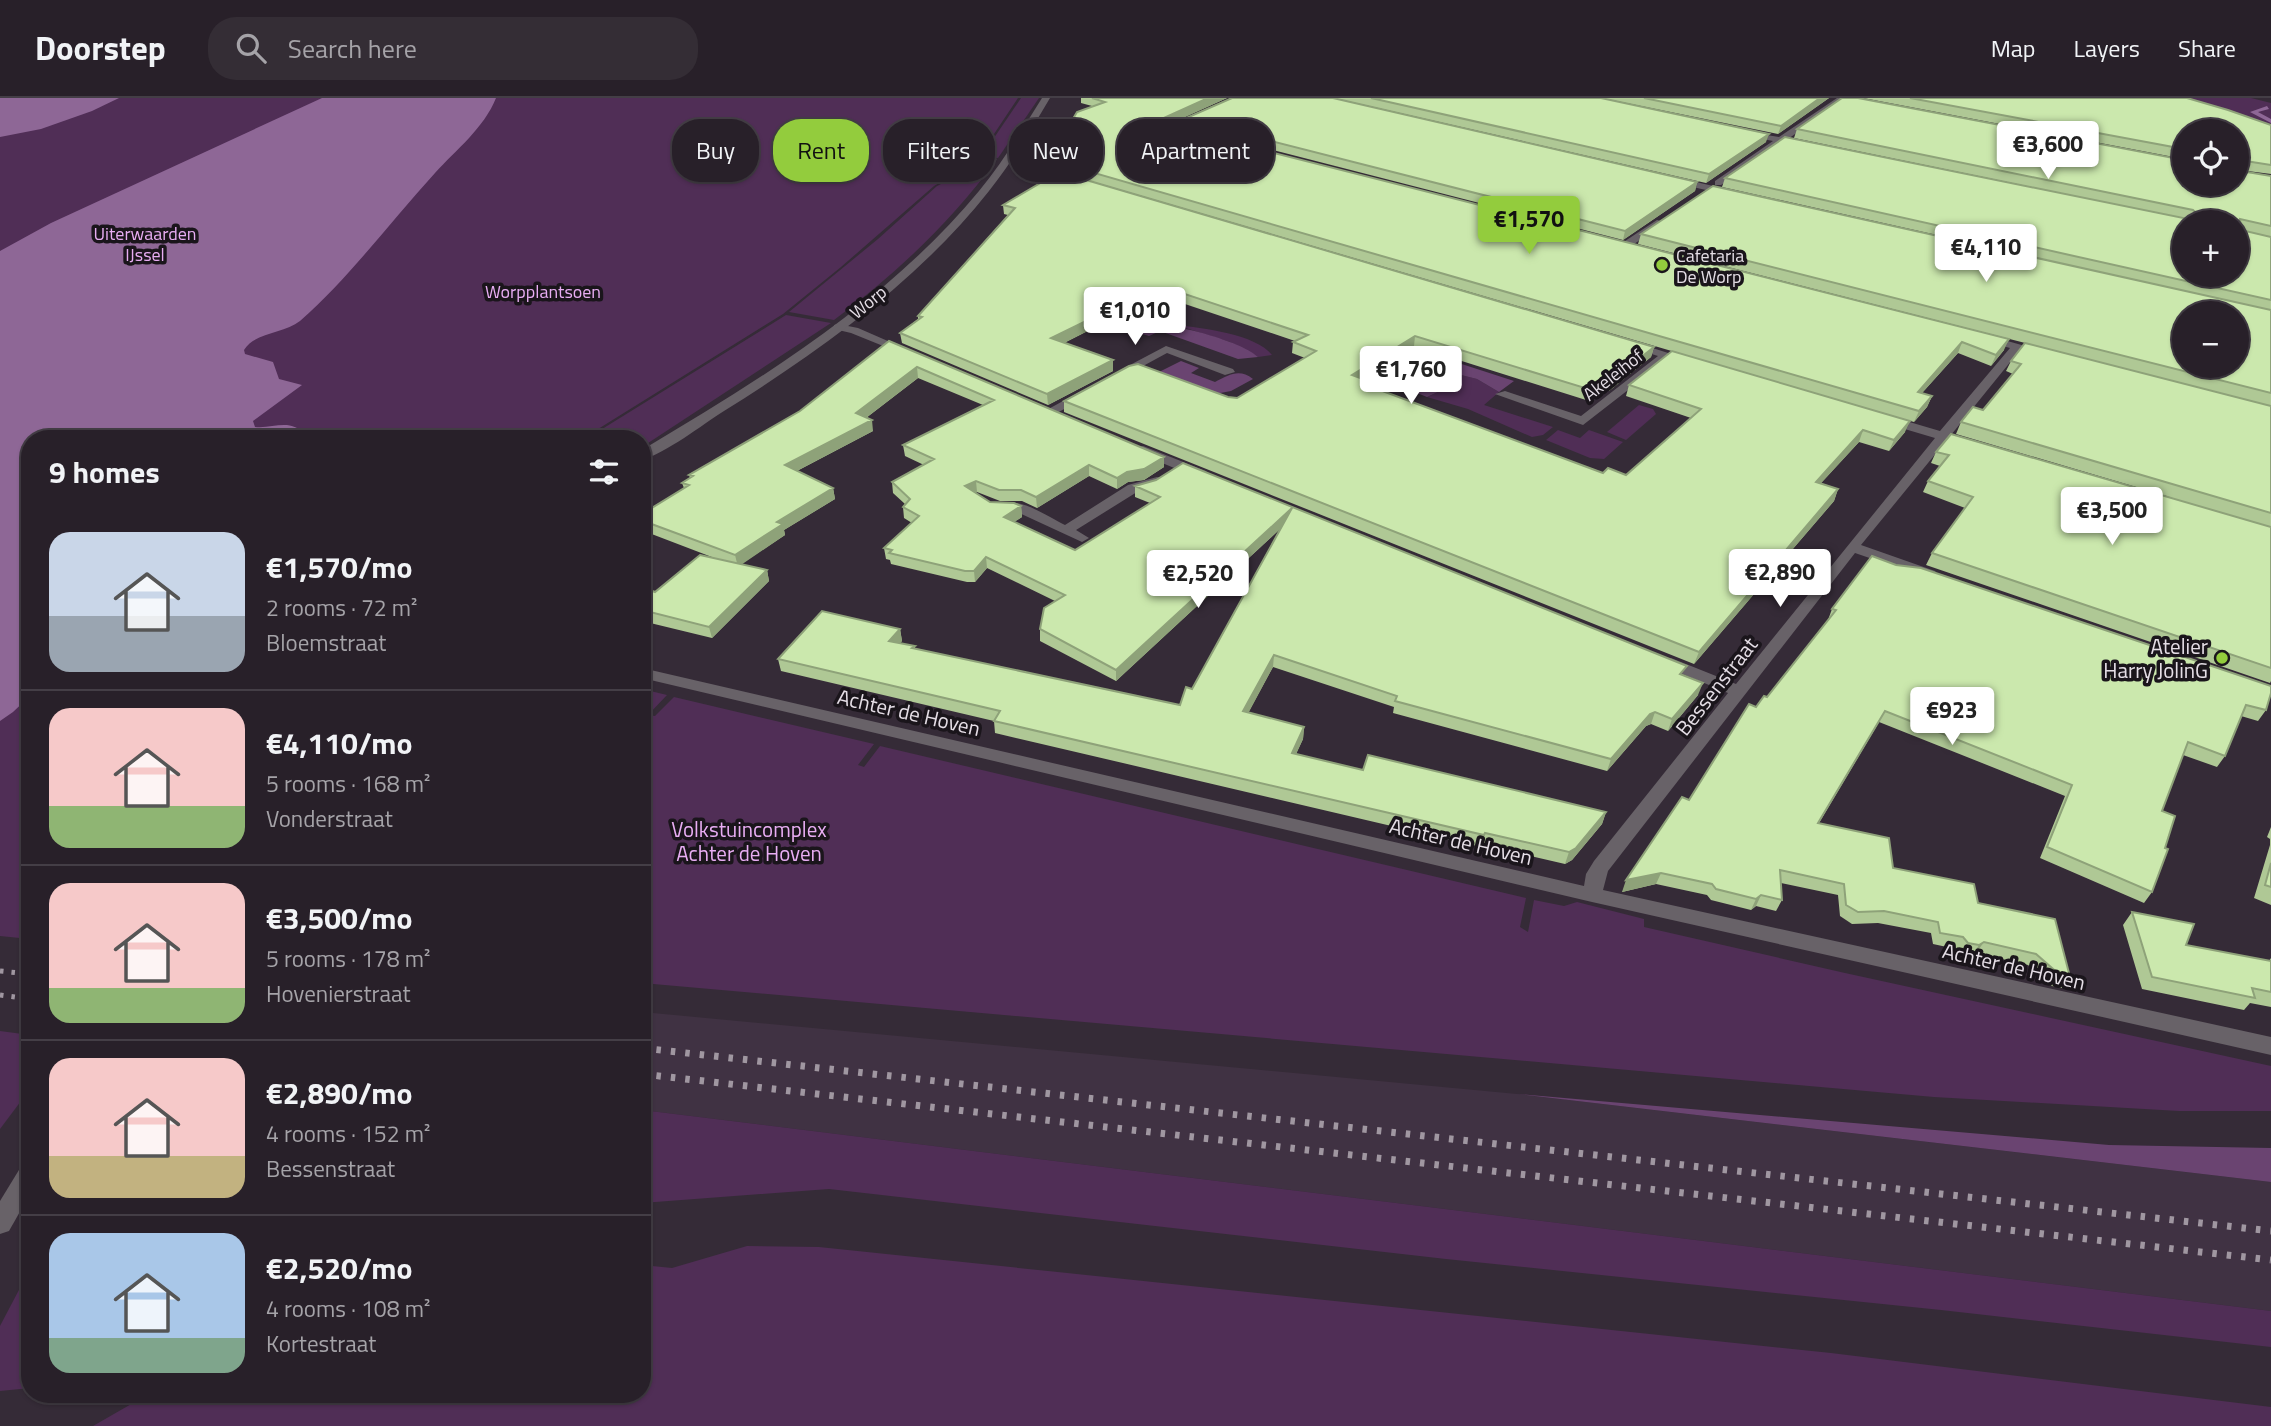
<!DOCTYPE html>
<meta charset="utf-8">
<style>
body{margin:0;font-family:"Titillium Web",sans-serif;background:#342d35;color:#f1f3f6;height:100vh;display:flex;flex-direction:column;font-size:26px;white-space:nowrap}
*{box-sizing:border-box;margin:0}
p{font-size:23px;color:#a5a3a8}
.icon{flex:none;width:38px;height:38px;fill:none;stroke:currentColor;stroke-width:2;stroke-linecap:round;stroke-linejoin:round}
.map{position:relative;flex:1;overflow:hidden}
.details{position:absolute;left:21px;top:332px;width:630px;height:973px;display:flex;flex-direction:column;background:#282029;border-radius:28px;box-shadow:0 2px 5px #0004,0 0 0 2px #443e46}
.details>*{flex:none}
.top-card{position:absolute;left:672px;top:21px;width:665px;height:63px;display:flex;gap:14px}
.controls{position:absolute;left:2172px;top:21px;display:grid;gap:14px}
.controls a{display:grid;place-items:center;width:77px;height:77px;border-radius:50%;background:#282029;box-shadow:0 2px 5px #0004,0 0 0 2px #443e46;font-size:35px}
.price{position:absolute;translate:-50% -60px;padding:0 16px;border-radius:7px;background:#fff;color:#222;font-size:23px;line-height:46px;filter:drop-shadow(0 2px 4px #0008)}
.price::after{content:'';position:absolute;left:50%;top:42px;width:21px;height:16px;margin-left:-10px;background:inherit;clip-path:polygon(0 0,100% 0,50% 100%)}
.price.active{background:#93cc3d;color:#111}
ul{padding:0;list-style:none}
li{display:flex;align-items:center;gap:21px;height:175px;padding:0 28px}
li+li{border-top:2px solid #443e46}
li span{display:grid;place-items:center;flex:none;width:196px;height:140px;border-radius:21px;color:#555}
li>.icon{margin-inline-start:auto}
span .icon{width:84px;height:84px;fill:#fffc;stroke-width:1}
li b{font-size:30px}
h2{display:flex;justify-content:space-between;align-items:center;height:84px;padding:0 28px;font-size:30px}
.pill{padding:0 24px;border-radius:28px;background:#282029;box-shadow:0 2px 5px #0004,0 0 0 2px #443e46;font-size:24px;line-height:63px}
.pill.active{background:#93cc3d;color:#111}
header{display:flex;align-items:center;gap:42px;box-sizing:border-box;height:98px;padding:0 35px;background:#282029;border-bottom:2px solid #443e46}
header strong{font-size:33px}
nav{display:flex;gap:38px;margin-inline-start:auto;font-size:24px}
.search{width:490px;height:63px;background:#342d35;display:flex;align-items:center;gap:18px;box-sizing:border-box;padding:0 24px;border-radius:28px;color:#a5a3a8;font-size:26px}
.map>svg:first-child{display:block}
</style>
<header>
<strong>Doorstep</strong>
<div class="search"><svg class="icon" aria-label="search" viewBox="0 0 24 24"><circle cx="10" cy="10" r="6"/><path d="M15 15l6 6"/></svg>Search here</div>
<nav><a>Map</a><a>Layers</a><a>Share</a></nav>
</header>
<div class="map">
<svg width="2271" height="1328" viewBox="0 0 2271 1328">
<rect width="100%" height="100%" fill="#352b37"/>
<polygon fill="#403243" points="642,914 1517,996 2271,1084 2271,1213 642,1012"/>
<g fill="#502e56">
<polygon points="52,0 1018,0 986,48 975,59 977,60 967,69 934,88 841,169 783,216 582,341 30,341 30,841 0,838 0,18"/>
<polygon points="1021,0 1039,0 998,60 981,59"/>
<polygon points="2184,0 2251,0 2271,5 2271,28"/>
<path d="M979,61h18c-45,62 -102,116 -163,161l-45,-8 89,-73 59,-53 22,-11z"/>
<polygon points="786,217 831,225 642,349 642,341 586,341"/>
<path d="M1176,227c26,3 80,9 96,30l-14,2 -28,-15z"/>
<polygon points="1441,272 1477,281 1499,294 1484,307 1553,329 1543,337 1532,339 1468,311 1427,299 1442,292 1449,283 1437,274"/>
<polygon points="1639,307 1653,311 1656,316 1626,342 1607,334"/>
<polygon points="1558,332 1580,340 1589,332 1623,344 1604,361 1590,360 1546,342"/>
<polygon points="642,591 667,597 648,617 655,618 674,599 874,646 858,667 864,669 880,648 1526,800 1520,829 1528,834 1534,802 1564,808 1577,804 1644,821 1644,829 1845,875 2271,968 2271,1013 2179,1013 1934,999 642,885"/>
<polygon points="0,933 30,937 30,991 0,1031"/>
<polygon points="642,1012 2271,1213 2271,1249 1941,1212 1446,1161 829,1091 642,1105"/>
<polygon points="747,1148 819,1149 1831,1255 2271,1309 2271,1328 93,1328 147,1297 642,1297 642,1167 672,1170"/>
<polygon points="30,1171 30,1290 0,1293 0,1228"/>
</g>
<g fill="#6a4471">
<path d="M1151,227c20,-3 93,17 107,32l-20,2 -78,-28 -11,5 -13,-4z"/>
<polygon points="1434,258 1437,258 1514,283 1499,294 1477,281 1441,272 1438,275 1450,283 1442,292 1427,299 1402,289 1401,283 1408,274"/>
<path d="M1181,263l18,7 -8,5 24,9c14,-7 24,-14 38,-3l-22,12 -16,3 -62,-19z"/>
<polygon points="1517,996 2109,1047 2271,1050 2271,1084"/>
</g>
<g fill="#8e6796">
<polygon points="0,0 119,0 92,13 41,31 0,39"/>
<path d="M322,0h174c-12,30 -40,52 -61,75 -45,49 -85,104 -135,148 -16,13 -45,11 -56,29l1,4 28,8 6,17 23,6 -49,36 2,6c19,2 36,-10 51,9l-3,3h-273v257l-17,16 -13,9v-470l51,-28z"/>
</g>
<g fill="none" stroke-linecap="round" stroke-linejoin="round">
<polygon fill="#8e6796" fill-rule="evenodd" points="2267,8 2269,11 2258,14 2271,21 2271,25 2250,14"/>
<g fill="#686268" fill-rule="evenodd">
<polygon points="1233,0 1244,0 1173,31 1166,29"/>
<polygon points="1837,0 1846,0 1788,41 1807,45 1807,49 1782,45 1721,87 1715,87 1715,83 1773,43 1742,37 1742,33 1779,39"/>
<polygon points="1007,59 1079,80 1081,82 1076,85 1004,64 1003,62"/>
<polygon points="1674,79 1735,93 1737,95 1732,98 1671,84 1669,82"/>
<polygon points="1657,122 1665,124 1630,149 1622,149 1622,145"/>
<polygon points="838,226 858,230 913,254 903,256 851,235 834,231 834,227"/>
<polygon points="1986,237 2050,255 2044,258 2020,252 1951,337 1974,343 1974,349 1946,343 1861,447 1935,473 1937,476 1930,480 1925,479 1855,455 1608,773 1603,792 2271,939 2271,957 1592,804 642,580 642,570 1584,788 1586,776 1594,763 1728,595 1659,566 1657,563 1659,560 1671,560 1736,586 1935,340 1881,324 1881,318 1889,318 1940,333 2010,250 1982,242 1982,238"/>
<polygon points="1626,244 1634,244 1693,263 1687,267 1668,261 1583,327 1495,296 1505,293 1581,318 1658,258 1626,248"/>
<polygon points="1166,248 1233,271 1235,274 1225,277 1167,255 1121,280 1111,277"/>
<polygon points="1083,292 1089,296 1087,299 1053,317 1045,317 1043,314"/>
<polygon points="1143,348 1206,373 1208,376 1201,380 1196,379 1138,355 1138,349"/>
<path d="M1157,379l5,1v6l-8,5 -17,3 -61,38 13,8 -7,4 -67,-31 -17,1 -7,-4c20,-17 54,7 74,17l63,-40z"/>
</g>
<g fill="#686268" fill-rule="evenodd">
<path d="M1042,0h8c-19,32 -38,64 -61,93 -71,90 -169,160 -265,220 -22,14 -58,42 -82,49v-10c121,-72 246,-149 337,-259 24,-29 43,-61 63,-93z"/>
<polygon points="30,1064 30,1096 9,1133 0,1136 0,1103 22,1067"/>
</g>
<g stroke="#a097a1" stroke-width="5" stroke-dasharray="3.5 8" stroke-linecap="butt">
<polyline points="0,873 30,876"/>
<polyline points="0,897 30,901"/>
</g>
<g stroke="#a097a1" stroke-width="7" stroke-dasharray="4.5 10" stroke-linecap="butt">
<polyline points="642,950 2271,1133"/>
<polyline points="642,976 2271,1162"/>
</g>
</g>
<g fill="#afc895">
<polygon points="1081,0 1227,0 1169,26 1171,29 2004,252 1991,268 1958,255 1922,295 1932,298 1927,309 1914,324 1070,77 1070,68 1076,64 1054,61 1054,53 1092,8 1081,5"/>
<polygon points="1334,0 1601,0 1766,44 1706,85"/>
<polygon points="1602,0 1829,0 1778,36"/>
<polygon points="1863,0 2187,0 2271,27 2271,76 2240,72 2271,78 2271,583 2270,585 1926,467 1932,455 1965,410 1923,394 1928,383 1940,368 1931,365 1936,354 2170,399 1956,336 1961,324 1983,312 2013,276 2006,273 2011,263 2267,307 1638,146 1641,136 1937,137 1722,89 1725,80 2095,102 1794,40 1797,31 2236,86 2184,33 2184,61"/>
<polygon points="1184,21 1697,84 1695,93 1623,142 1184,29"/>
<polygon points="1003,107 1654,249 1651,259 1609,293 1600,290 1586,302 1414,248 1362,281 1374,285 1374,290 1603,375 1626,377 1691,320 1626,298 1629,287 1905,334 1889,353 1859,344 1821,385 1838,391 1834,403 1694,566 1064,314 1064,303 1228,299 1237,300 1305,260 1292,255 1293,244 1295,243 1176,203 1154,214 1137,208 1064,245 1113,262 1113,273 1048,307 902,245 900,235 918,221 918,218 1008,117 1004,116"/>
<polygon points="889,243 1164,369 1144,382 1128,384 1117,391 1089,378 1037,410 1022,403 1000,403 977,394 975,395 990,404 1021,408 1022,419 1014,424 1075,452 1150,405 1135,399 1135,388 1156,382 1684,577 1698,597 1668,633 1651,626 1646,628 1607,673 1393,615 1394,609 1273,569 1248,615 1304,629 1303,641 1296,656 1363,672 1606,714 1602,726 1572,762 1565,766 1482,747 1481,749 995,635 994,623 781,573 778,561 900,531 902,543 900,545 915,548 915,551 1180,607 1192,591 1280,431 1116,583 1040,543 1040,531 1055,503 987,470 975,484 967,484 891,466 890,462 886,461 884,450 912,425 904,420 903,409 905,406 893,395 892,384 924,367 905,358 903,347 983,307 918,280 866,320 873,333 797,373 833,390 835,401 784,432 785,437 741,466 767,472 769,483 712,540 642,523 642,489 655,494 717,461 649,435 642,416 684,390 682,385 690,380 689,377 800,313"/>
<polygon points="1872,458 2266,612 2258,623 2241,618 2225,658 2217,669 2183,657 2162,713 2165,750 2152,794 2144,805 2040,760 2065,698 1879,624 1819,725 1893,770 1978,805 2070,879 2062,890 2052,888 2028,867 1976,855 1972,858 1961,856 1956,851 1933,846 1931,835 1878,825 1852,826 1840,818 1838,797 1781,785 1782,802 1776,813 1756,808 1751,812 1711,802 1707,797 1656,786 1622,794 1756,609 1767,599 1828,522 1832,511"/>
<polygon points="2271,729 2271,807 2254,800 2270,747 2270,741 2267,739"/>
<polygon points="2132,814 2186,847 2269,863 2271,860 2271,909 2250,905 2244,912 2142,891 2123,827"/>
</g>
<g fill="#8ea279">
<polygon points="1208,0 1227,0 1163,29 1164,20"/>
<polygon points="1820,0 1829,0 1778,36 1781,28"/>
<polygon points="1769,36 1766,44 1706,85 1709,76"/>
<polygon points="1697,84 1695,93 1623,142 1625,133"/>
<polygon points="1176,193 1176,203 1154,214 1154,204"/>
<polygon points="1137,198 1137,208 1052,251 1051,240"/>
<polygon points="1415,238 1414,248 1350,288 1352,277"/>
<polygon points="2009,241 2004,252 1991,268 1996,257"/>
<polygon points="1962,244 1958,255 1913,305 1918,294"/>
<polygon points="1654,249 1651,259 1609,293 1612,282"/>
<polygon points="1113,262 1113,273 1048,307 1047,296"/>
<polygon points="917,269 918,280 858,326 856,315"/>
<polygon points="1603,279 1600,290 1586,302 1588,291"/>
<polygon points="1932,298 1927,309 1914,324 1919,313"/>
<polygon points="872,322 873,333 787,378 785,367"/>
<polygon points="1910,323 1905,334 1889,353 1894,342"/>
<polygon points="1863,332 1859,344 1812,395 1816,384"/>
<polygon points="1164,359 1164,369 1144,382 1128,384 1117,391 1117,380 1127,374"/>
<polygon points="1089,367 1089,378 1037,410 1036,399"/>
<polygon points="976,383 977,394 967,399 965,388"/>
<polygon points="833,390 835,401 784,432 785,437 738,469 735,457 777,424"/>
<polygon points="1838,391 1834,403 1694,566 1699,554"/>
<polygon points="1021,408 1022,419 1005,430 1004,419"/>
<polygon points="1292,410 1291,421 1116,583 1116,572"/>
<polygon points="646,424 649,435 642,441 642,427"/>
<polygon points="986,459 987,470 975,484 974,473"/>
<polygon points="767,472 769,483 712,540 709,529"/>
<polygon points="900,531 902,543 891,554 889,543"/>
<polygon points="1274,557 1273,569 1243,625 1243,613"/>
<polygon points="1703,585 1698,597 1668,633 1672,621"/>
<polygon points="1885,613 1879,624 1812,736 1818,725"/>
<polygon points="1655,614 1651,626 1646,628 1607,673 1611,661 1650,616"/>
<polygon points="1304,629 1303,641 1291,667 1292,655"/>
<polygon points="1606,714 1602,726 1572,762 1565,766 1569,754"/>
<polygon points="1661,775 1656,786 1622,794 1626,782"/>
<polygon points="1761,797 1756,808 1751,812 1756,801"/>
<polygon points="1984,844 1976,855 1972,858 1979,847"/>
</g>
<g fill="#cbe8ad" stroke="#8ea279" stroke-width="2" fill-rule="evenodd">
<polygon points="1092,0 1208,0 1164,20 1171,29 2009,241 1996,257 1962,244 1918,294 1932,298 1919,313 1070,68 1088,57 1054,53 1077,14 1105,4"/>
<polygon points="1232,0 1333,0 1697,84 1625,133 1184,21"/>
<polygon points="1371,0 1601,0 1769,36 1709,76"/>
<polygon points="1644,0 1820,0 1781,28"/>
<path d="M1842,0h16l326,62v24h52v-53h-52v18l-274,-51h277l41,12 43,15v40l-32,-5 1,11 31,5v50l-31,-7 1,11 30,7v63l-546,-122 60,-41 403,82 8,-6 -3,-3 -396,-81zM2184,124h52v53h-52z"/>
<polygon points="1059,74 1654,249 1612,282 1603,279 1588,291 1415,238 1352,277 1374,285 1369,288 1603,375 1608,370 1626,377 1701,311 1629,287 1672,253 1910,323 1894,342 1863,332 1816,384 1838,391 1699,554 1064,303 1129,268 1138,266 1228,299 1237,300 1316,253 1293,244 1308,237 1176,193 1154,204 1137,198 1051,240 1113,262 1047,296 900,235 922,219 918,218 1015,110 1003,107"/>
<path d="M1713,88l558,124v83l-630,-159zM2184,215h52v53h-52z"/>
<polygon points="889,243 1164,359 1144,371 1127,374 1117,380 1089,367 1036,399 1021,392 999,392 976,383 965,388 990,404 1014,405 1021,408 1004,419 1075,452 1160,399 1135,388 1156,382 1183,365 1687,568 1680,576 1703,585 1672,621 1655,614 1650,616 1611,661 1395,603 1397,598 1274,557 1243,613 1304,629 1292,655 1363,672 1368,657 1606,714 1576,750 1569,754 1485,735 1484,737 994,623 1000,613 778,561 822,513 900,531 889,543 915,548 912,550 1180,607 1186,589 1192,591 1292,410 1116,572 1040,531 1044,510 1065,497 986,459 974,473 965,473 889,455 892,452 884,450 919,418 903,409 910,401 892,384 934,361 903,347 994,302 917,269 856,315 872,322 785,367 833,390 777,424 783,426 735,457 646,424 642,427 642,416 689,387 682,385 693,378 689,377 800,313"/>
<polygon points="2025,245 2271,308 2271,415 1961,324 1973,309 1983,312 2021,266 2011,263"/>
<polygon points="1951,336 2271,429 2271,570 1932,455 1973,399 1928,383 1949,357 1936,354"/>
<polygon points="700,457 767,472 709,529 642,512 642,489 655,494"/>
<polygon points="1872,458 1896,467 1921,470 2271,588 2271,595 2266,612 2246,607 2225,658 2188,644 2162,713 2175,718 2165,750 2168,751 2152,794 2047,749 2072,687 1885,613 1818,725 1889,740 1893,770 1974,786 1978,805 2055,821 2070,879 2060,877 2036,856 1984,844 1979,847 1968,845 1963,839 1940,835 1938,824 1884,813 1858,814 1846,807 1844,786 1780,772 1782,802 1761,797 1756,801 1716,791 1712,786 1661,775 1626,782 1682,699 1689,702 1749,606 1756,609 1764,598 1767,599 1836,512 1832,511"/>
<polygon points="2271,765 2271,789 2265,787"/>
<polygon points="2132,814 2194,826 2186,847 2271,863 2271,894 2252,890 2255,900 2152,879"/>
</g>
<g fill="#93cc3d" stroke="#1a151b" stroke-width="2.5">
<circle cx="1662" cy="167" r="7"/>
<circle cx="2222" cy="560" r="7"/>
</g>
<g text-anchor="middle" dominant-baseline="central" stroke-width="7" stroke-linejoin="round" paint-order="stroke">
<g font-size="18" fill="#e8adf3" stroke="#1a151b">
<text x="145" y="135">Uiterwaarden<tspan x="145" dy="21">IJssel</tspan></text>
<text x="543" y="193">Worpplantsoen</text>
</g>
<g font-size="18" fill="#e5dee6" stroke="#1a151b" text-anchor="start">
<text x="1676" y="157">Cafetaria<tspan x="1676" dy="21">De Worp</tspan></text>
</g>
<g font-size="18" fill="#e5dee6" stroke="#1a151b">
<text transform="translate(868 204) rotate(-39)">Worp</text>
<text transform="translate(1613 277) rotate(-38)">Akeleihof</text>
</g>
<g font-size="21" fill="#e5dee6" stroke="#1a151b" text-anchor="end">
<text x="2208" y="548">Atelier<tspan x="2208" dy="24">Harry JolinG</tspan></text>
</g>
<g font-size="21" fill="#e5dee6" stroke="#1a151b">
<text transform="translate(1716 588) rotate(-52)">Bessenstraat</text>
<text transform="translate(909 614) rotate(13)">Achter de Hoven</text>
<text transform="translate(1461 743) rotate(13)">Achter de Hoven</text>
<text transform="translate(2014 868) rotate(13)">Achter de Hoven</text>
</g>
<g font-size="21" fill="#e8adf3" stroke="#1a151b">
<text x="749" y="731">Volkstuincomplex<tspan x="749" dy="24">Achter de Hoven</tspan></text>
</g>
</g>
</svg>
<div class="controls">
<a><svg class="icon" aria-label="locate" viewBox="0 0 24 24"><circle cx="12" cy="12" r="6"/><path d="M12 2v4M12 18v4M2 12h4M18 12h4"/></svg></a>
<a>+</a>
<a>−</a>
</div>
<b class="price" style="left:2048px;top:83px">€3,600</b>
<b class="price active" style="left:1529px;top:158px">€1,570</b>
<b class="price" style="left:1986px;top:186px">€4,110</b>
<b class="price" style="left:1135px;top:249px">€1,010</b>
<b class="price" style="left:1411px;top:308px">€1,760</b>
<b class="price" style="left:2112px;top:449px">€3,500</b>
<b class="price" style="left:1780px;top:511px">€2,890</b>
<b class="price" style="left:1198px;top:512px">€2,520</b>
<b class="price" style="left:1952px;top:649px">€923</b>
<div class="top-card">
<a class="pill">Buy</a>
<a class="pill active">Rent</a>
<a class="pill">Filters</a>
<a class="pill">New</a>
<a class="pill">Apartment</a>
</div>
<section class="details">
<h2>9 homes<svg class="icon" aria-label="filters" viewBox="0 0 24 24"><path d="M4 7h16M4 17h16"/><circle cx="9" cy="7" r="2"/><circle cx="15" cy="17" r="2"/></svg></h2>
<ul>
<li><span style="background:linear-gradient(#c9d6e8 60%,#9aa5b1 0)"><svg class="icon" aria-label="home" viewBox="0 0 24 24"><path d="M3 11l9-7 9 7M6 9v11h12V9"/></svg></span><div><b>€1,570/mo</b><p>2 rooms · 72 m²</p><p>Bloemstraat</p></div></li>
<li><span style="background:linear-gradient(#f6c9c9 70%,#8fb573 0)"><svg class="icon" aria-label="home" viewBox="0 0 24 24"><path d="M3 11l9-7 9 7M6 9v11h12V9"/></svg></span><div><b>€4,110/mo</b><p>5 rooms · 168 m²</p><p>Vonderstraat</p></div></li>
<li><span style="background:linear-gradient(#f6c9c9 75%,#8fb573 0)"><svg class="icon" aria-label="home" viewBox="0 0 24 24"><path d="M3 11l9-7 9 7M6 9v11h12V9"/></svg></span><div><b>€3,500/mo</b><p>5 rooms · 178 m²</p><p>Hovenierstraat</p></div></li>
<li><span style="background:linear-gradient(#f6c9c9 70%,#c2b280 0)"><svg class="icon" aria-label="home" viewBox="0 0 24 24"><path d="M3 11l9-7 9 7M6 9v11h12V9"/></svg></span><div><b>€2,890/mo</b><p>4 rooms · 152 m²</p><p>Bessenstraat</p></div></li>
<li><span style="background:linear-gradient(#a9c7e8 75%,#7fa58c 0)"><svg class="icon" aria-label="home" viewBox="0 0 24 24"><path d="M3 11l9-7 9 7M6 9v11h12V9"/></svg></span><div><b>€2,520/mo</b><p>4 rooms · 108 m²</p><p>Kortestraat</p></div></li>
</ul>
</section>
</div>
